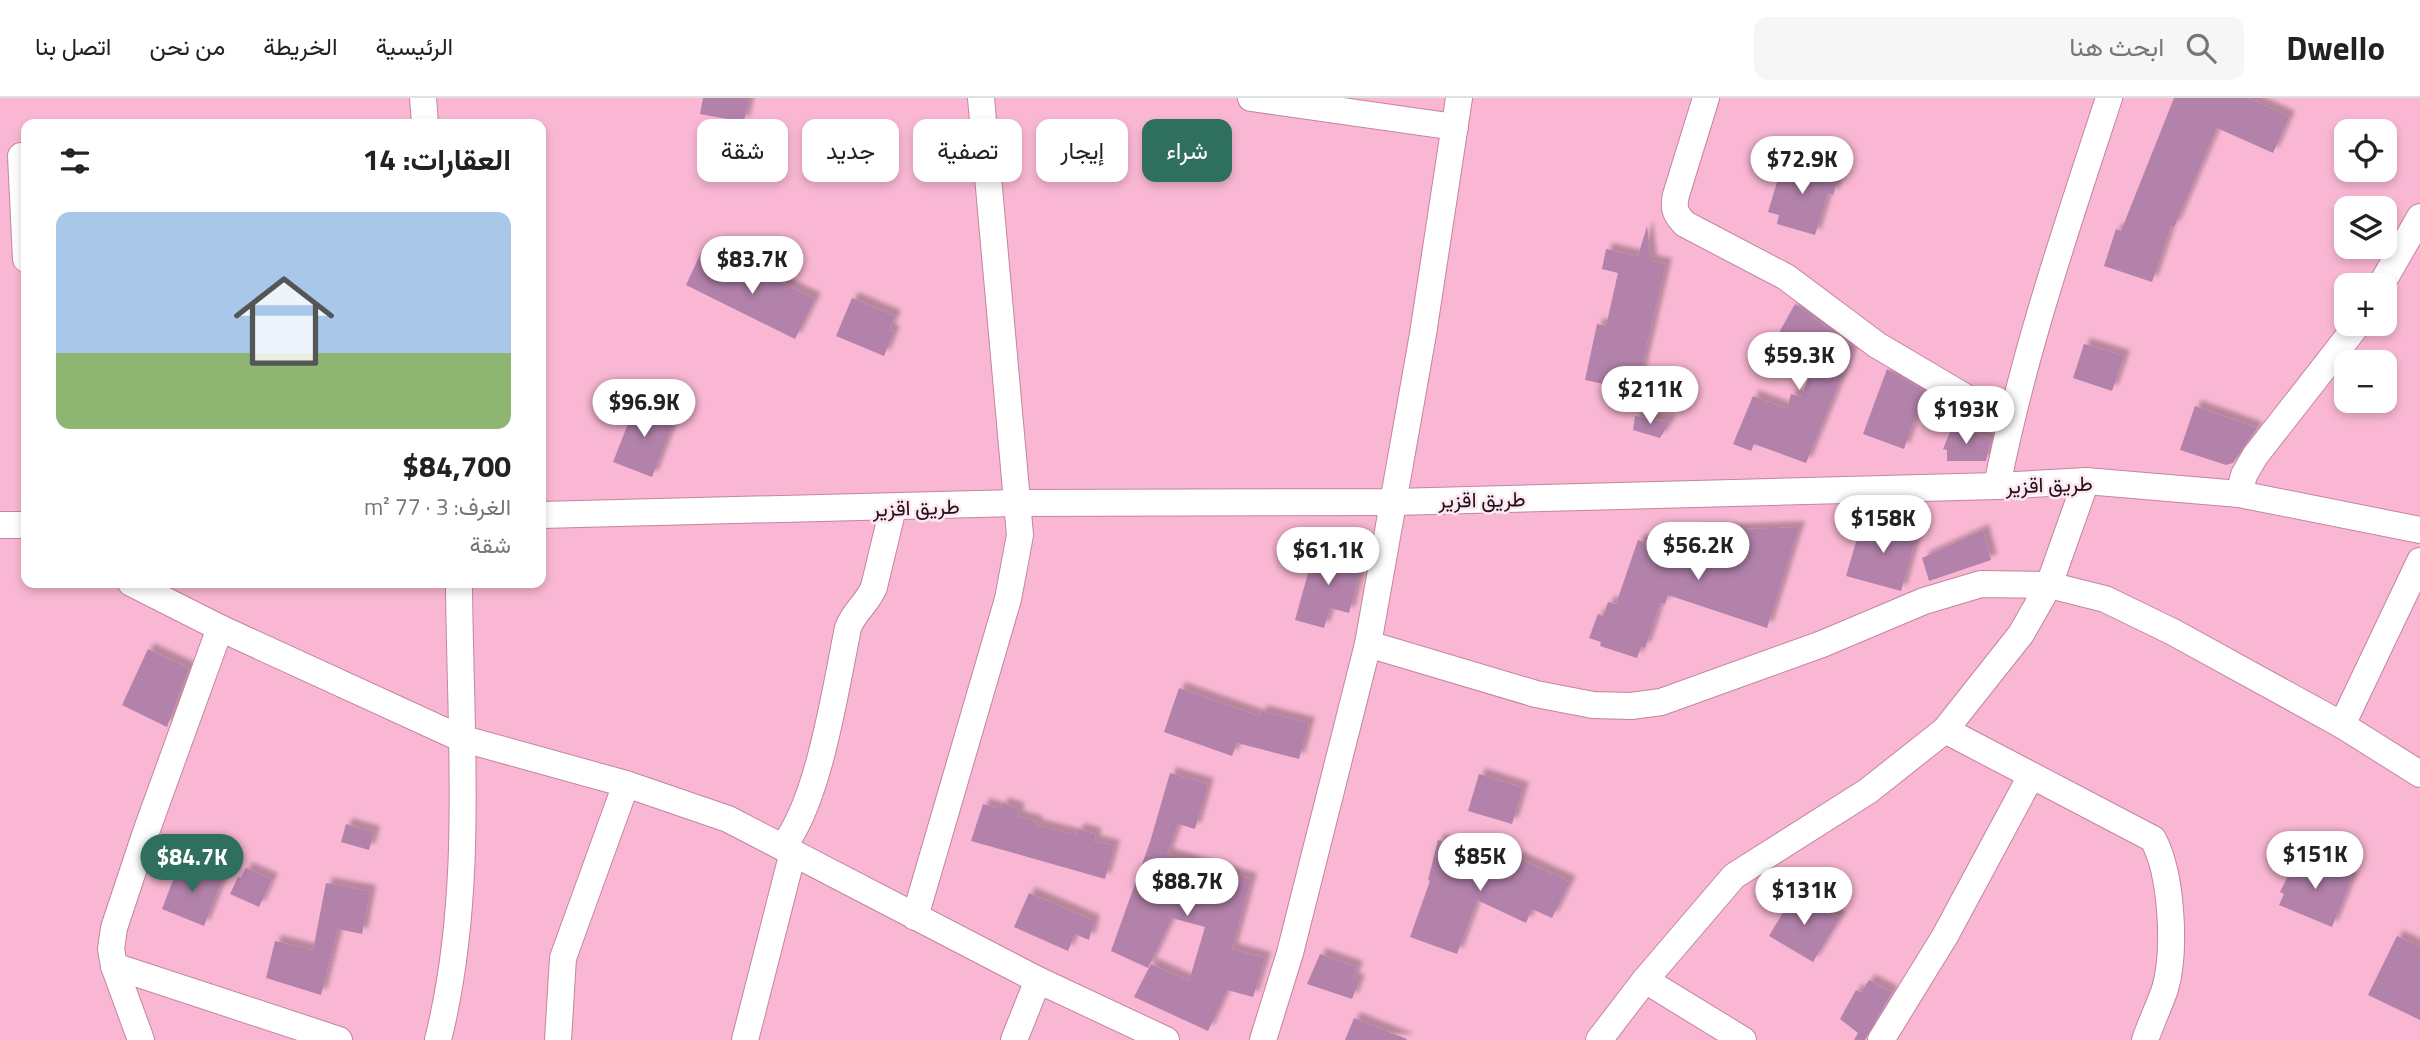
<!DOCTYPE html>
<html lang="ar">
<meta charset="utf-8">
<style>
body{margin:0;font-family:"Titillium Web",Vazirmatn,sans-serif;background:#f6f6f6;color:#222;direction:rtl;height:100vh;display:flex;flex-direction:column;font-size:26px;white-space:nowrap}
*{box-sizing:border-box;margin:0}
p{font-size:23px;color:#767676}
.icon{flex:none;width:38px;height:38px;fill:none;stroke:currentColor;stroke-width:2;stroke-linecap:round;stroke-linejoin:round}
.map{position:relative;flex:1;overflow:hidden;direction:ltr}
.details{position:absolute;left:21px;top:21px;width:525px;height:469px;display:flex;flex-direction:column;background:#fff;border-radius:14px;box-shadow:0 4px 10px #0003;direction:rtl}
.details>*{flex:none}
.guide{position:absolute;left:567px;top:21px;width:665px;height:63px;direction:rtl;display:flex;gap:14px}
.fabs{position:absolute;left:2334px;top:21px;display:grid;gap:14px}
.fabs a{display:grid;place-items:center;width:63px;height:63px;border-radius:14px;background:#fff;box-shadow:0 4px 10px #0003;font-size:35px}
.price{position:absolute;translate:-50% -60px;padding:0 16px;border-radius:24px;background:#fff;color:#222;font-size:23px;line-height:46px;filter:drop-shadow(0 2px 4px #0008)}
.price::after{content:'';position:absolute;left:50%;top:42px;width:21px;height:16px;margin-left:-10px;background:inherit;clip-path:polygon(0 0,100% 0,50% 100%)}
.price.current{background:#2f6f5d;color:#fff}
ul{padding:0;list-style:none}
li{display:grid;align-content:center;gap:14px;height:371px;padding:0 35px}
li span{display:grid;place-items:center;height:217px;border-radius:14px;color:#555}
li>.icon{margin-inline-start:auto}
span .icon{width:126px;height:126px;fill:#fffc;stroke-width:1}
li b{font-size:30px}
h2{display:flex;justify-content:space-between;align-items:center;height:84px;padding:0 35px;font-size:30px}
.pill{padding:0 24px;border-radius:14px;background:#fff;box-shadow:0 4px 10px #0003;font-size:24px;line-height:63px}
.pill.current{background:#2f6f5d;color:#fff}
header{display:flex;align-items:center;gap:42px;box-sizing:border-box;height:98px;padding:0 35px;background:#fff;border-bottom:2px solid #e0e0e0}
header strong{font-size:33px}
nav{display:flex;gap:38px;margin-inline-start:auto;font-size:24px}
.search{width:490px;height:63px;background:#f6f6f6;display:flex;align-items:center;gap:18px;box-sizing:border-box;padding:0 24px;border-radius:14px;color:#767676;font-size:26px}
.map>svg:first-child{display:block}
</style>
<header>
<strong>Dwello</strong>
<div class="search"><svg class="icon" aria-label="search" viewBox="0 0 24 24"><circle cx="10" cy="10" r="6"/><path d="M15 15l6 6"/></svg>ابحث هنا</div>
<nav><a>الرئيسية</a><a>الخريطة</a><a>من نحن</a><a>اتصل بنا</a></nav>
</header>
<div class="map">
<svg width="2420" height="942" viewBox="0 0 2420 942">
<defs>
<filter id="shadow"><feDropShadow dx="6" dy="-6" stdDeviation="2" flood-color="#0004"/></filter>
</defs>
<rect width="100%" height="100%" fill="#f9b7d3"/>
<g fill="#b382ab" filter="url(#shadow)">
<polygon points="703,0 749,0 744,24 700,16"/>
<polygon points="2174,0 2248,0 2289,19 2273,55 2217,30 2174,129 2171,128 2152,184 2104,168 2116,131 2121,133"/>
<polygon points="1784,61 1839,77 1833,97 1828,95 1815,137 1777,126 1779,117 1768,114"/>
<polygon points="1647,128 1651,163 1666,166 1636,293 1585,282 1597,226 1606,228 1618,175 1602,171 1606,151 1638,158"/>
<polygon points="701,155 767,187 771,179 815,201 795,241 686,187"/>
<polygon points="852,200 895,218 889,232 894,234 884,258 836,238"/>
<polygon points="1795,206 1854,249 1806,365 1754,346 1751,353 1733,346 1753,298 1787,311 1791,296 1801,299 1815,264 1775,242"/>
<polygon points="2084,246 2124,258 2112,293 2073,280"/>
<polygon points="1887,271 1924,293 1904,351 1863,336"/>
<polygon points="637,303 676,318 652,379 613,364"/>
<polygon points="2195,308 2257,330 2233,365 2226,367 2180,352"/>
<polygon points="1635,318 1670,324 1660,340 1633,332"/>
<polygon points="1953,327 1991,341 1986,363 1947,363 1947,352 1943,351"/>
<polygon points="1861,427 1919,429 1901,493 1846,478"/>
<polygon points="1799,429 1767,530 1668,497 1665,506 1660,505 1645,550 1641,549 1637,560 1600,548 1601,544 1589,540 1598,516 1603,518 1608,504 1616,506 1638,442 1684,458 1692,433"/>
<polygon points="1983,432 1991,462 1929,483 1922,460"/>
<polygon points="1315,450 1363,462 1349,515 1330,510 1324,530 1295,522"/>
<polygon points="148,551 189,570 167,629 122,607"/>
<polygon points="1179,590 1259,618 1261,613 1309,625 1299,661 1237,645 1232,658 1164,634"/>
<polygon points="1170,675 1208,686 1195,731 1178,726 1167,756 1251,781 1232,851 1265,860 1253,899 1227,892 1208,933 1134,899 1151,866 1189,883 1205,829 1172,820 1148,870 1111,853 1150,744"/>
<polygon points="1479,676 1523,690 1512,726 1468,713"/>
<polygon points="1002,705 1019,711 1017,718 1037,724 1036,727 1076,737 1078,731 1096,736 1094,743 1114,748 1105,781 971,743 983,706 1001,711"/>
<polygon points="346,726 374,734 369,752 341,744"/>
<polygon points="1438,742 1514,762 1516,759 1570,784 1552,820 1532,811 1526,825 1477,802 1457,856 1410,839 1430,783 1428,782"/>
<polygon points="2298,758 2352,780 2332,829 2279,807 2284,796 2280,794"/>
<polygon points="180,764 223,780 204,828 162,811"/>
<polygon points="246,770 272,781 259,809 230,796 238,779 241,780"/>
<polygon points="326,785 370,793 362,836 338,831 321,897 266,880 275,843 313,852"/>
<polygon points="1796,793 1840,820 1813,864 1769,838"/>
<polygon points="1029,795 1094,823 1089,842 1075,836 1068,853 1014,829"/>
<polygon points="2397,838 2420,849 2420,922 2368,897"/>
<polygon points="1320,856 1357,869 1353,881 1359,883 1352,901 1307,886"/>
<polygon points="1869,882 1892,894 1865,942 1854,942 1858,935 1840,921 1856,892 1861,895"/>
<polygon points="1354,920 1407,941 1406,942 1345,942"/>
</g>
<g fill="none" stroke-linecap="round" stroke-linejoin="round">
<defs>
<g id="minor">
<polyline points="423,0 425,26"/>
<polyline points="1251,0 1455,29"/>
<path d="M1706,0l-30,97c-3,13 -1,19 9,29l101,53 91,68 132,78"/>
<polyline points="21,58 26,161"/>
<polyline points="2381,187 2420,119"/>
<path d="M1997,388c26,-132 70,-260 112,-388"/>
<polyline points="2239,396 2244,377 2255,358 2358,226"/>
<polyline points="541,417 1016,405 1394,404 1997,388 2086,383 2239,396 2420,432"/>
<polyline points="0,427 26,427"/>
<polyline points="131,485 220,530 460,640 626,686 728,721 1038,882 1166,942"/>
<polyline points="1368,546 1536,596 1593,607 1631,608 1661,604 1822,546 1924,503 1981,486 2049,487 2105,501 2173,534 2342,627 2420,676"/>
<polyline points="2342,627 2420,463"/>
<path d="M1945,632l208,109c19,35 23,112 12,150 -6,17 -14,34 -20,51"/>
<path d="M783,748c36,-44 53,-160 65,-218 6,-17 20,-25 26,-41l19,-79"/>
<polyline points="915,819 1008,501 1020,437 981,0"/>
<polyline points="114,868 339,942"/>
<polyline points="1645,882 1743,942"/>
<polyline points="141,942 114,868 111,851 114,830 146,734 220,530"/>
<path d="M438,942c37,-149 22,-305 21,-457"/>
<polyline points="558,942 563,860 626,686"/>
<polyline points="745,942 793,754"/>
<polyline points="1014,942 1038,882"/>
<polyline points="1263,942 1290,855 1368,546 1423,236 1459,0"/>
<polyline points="1599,942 1645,882 1734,778 1868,693 1945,632 2021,536 2049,487 2086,383"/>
<polyline points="1881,942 1945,838 2031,678"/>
</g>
</defs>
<use href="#minor" stroke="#c385a0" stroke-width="28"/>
<use href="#minor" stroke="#fff" stroke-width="26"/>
</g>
<g text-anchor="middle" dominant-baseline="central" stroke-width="5" stroke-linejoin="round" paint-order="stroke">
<g font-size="21" fill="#260f1a" stroke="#fce8f0">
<text transform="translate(2049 386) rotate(-2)">طريق اقزير</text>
<text transform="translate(1482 401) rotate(-1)">طريق اقزير</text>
<text transform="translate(916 409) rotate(-2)">طريق اقزير</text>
</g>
</g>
</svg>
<div class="fabs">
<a><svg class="icon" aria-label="locate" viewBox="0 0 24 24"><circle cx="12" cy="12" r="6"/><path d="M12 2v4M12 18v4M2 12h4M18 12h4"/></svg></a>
<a><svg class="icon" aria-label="layers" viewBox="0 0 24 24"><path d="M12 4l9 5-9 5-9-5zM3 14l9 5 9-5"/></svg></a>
<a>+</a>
<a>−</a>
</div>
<b class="price" style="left:1802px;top:98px">$72.9K</b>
<b class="price" style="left:752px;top:198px">$83.7K</b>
<b class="price" style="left:1799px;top:294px">$59.3K</b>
<b class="price" style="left:1650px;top:328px">$211K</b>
<b class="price" style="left:644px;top:341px">$96.9K</b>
<b class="price" style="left:1966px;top:348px">$193K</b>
<b class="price" style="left:1883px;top:457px">$158K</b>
<b class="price" style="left:1698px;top:484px">$56.2K</b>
<b class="price" style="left:1328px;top:489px">$61.1K</b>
<b class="price" style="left:2315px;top:793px">$151K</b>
<b class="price" style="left:1480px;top:795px">$85K</b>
<b class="price current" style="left:192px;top:796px">$84.7K</b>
<b class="price" style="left:1187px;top:820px">$88.7K</b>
<b class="price" style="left:1804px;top:829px">$131K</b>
<div class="guide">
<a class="pill current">شراء</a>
<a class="pill">إيجار</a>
<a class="pill">تصفية</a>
<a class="pill">جديد</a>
<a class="pill">شقة</a>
</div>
<section class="details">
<h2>العقارات: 14<svg class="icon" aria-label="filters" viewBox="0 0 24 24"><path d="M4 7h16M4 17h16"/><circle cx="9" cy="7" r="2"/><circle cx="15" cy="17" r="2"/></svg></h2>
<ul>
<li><span style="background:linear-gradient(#a9c7e8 65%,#8fb573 0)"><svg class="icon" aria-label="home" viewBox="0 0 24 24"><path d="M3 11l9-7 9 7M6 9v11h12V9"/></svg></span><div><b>$84,700</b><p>الغرف: 3 · 77 m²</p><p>شقة</p></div></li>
</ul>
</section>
</div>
